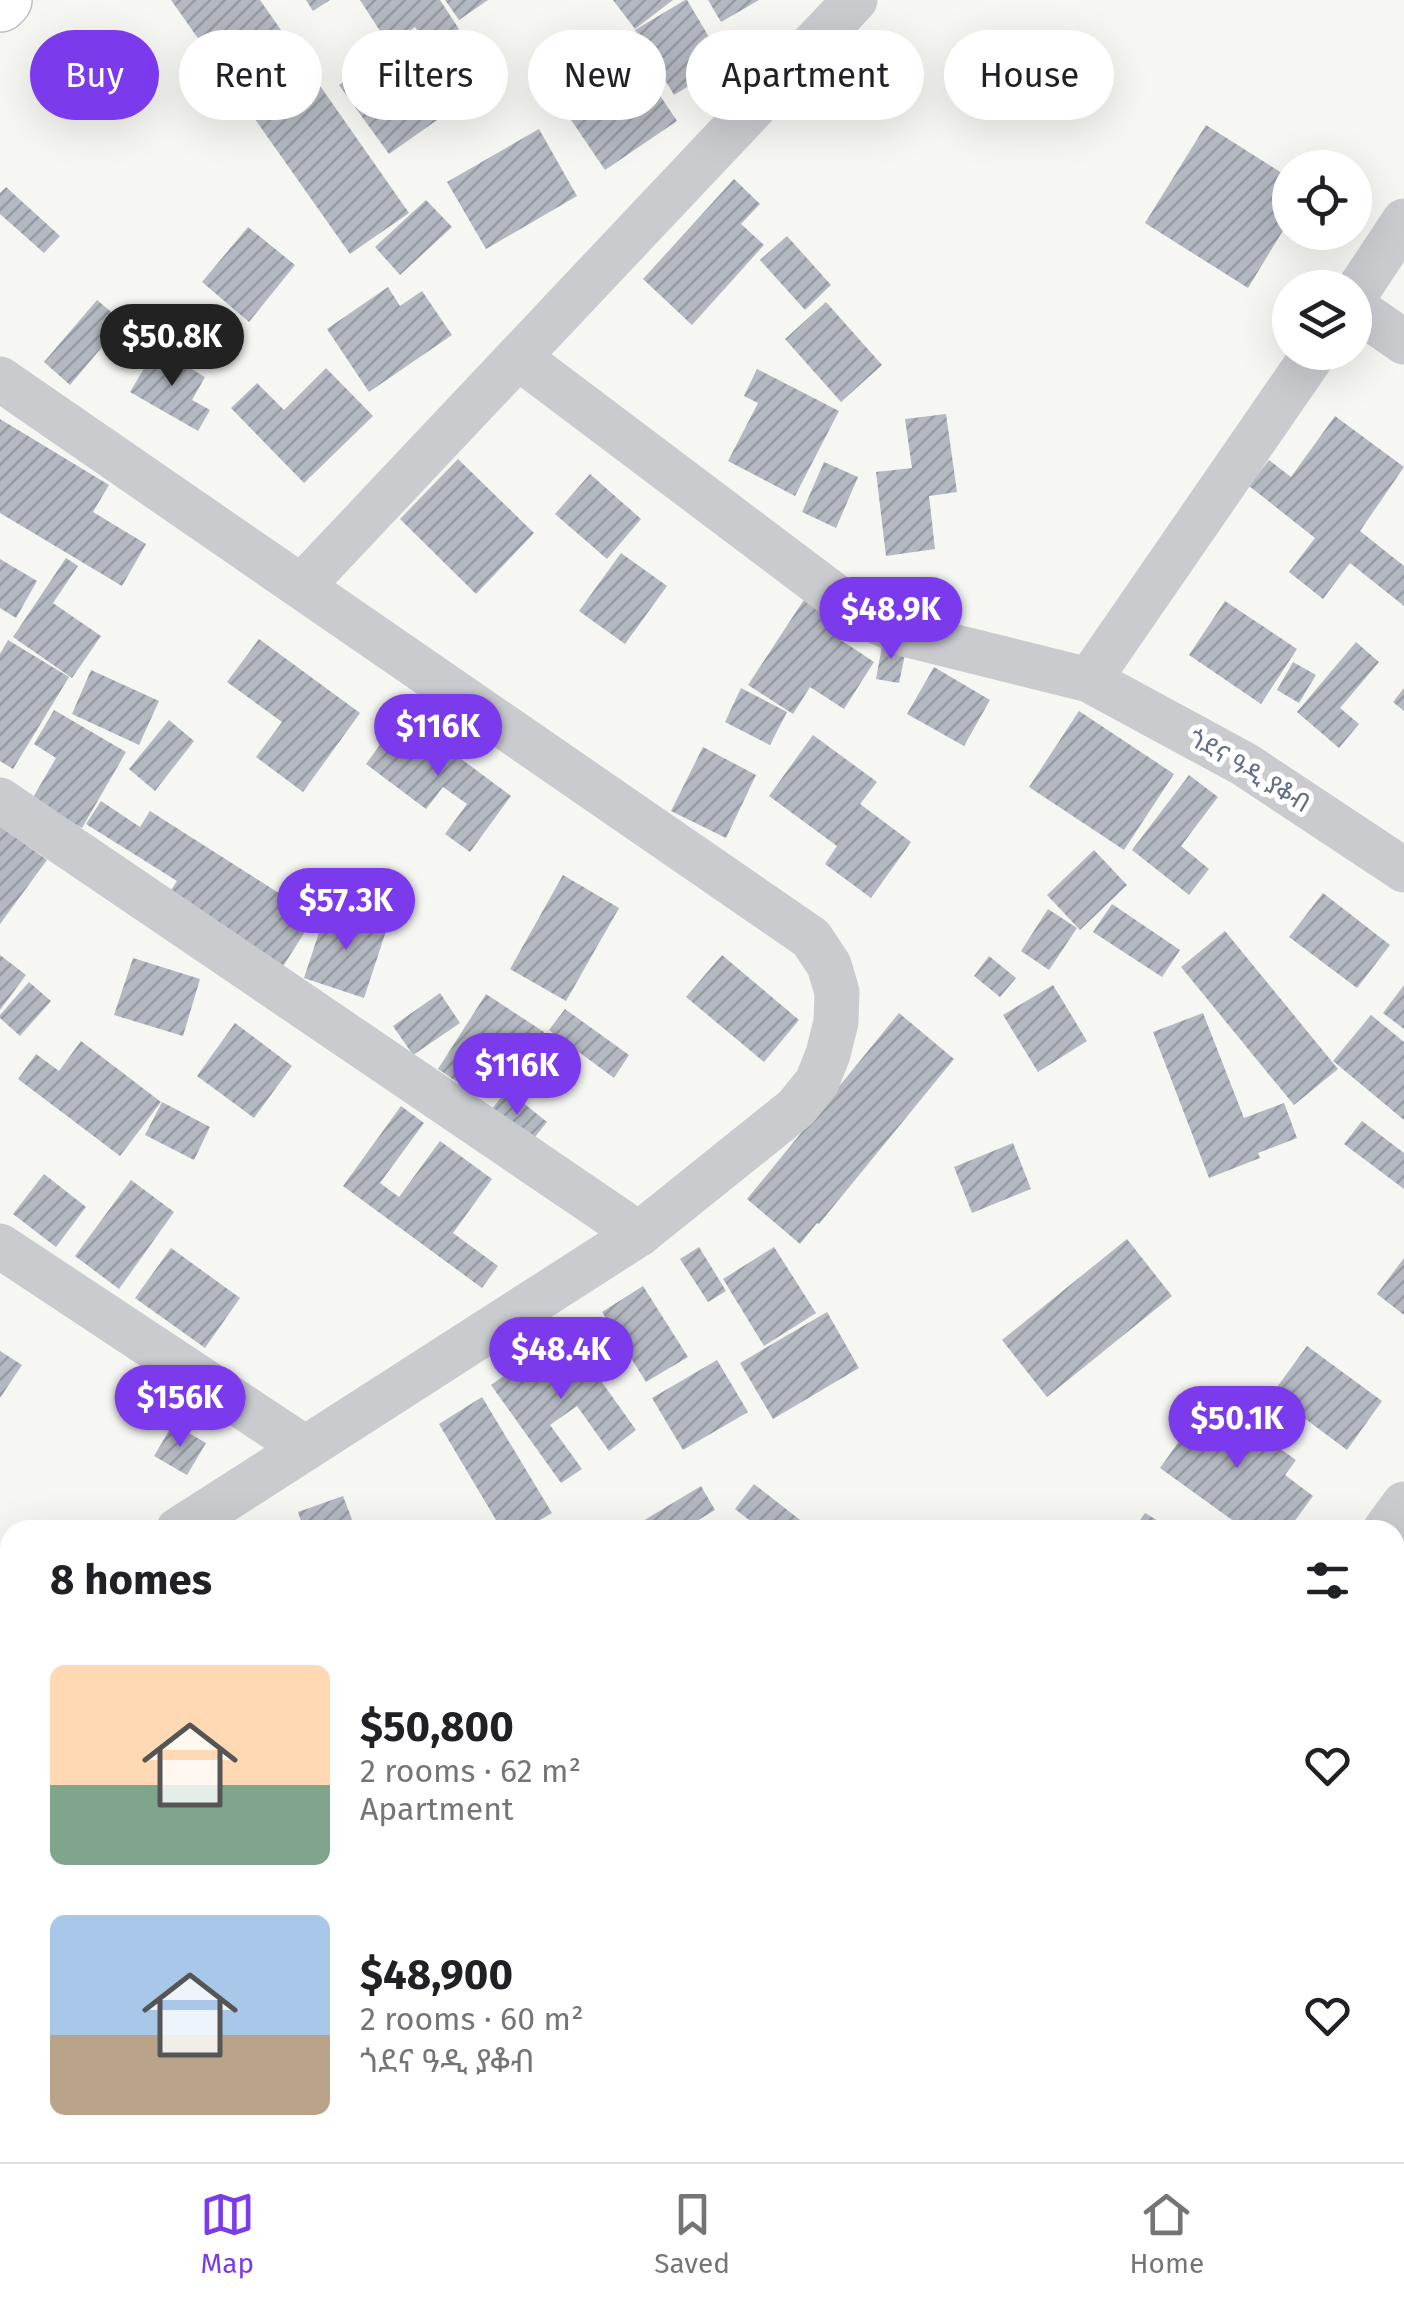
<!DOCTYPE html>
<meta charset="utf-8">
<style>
body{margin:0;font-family:"Fira Sans","Noto Sans Ethiopic",sans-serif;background:#f6f6f6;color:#202124;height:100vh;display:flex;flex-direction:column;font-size:38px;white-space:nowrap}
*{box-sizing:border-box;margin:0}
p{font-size:32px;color:#757577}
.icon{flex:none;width:55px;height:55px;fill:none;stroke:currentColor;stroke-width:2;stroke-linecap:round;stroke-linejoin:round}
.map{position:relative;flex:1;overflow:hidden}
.details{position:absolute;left:0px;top:1520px;width:1405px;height:642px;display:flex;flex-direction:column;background:#fff;border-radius:30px 30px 0 0;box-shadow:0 10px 40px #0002}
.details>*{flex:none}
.guide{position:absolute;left:30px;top:30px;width:1345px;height:90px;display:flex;gap:20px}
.controls{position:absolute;left:1272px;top:150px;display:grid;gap:20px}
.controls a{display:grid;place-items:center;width:100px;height:100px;border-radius:50%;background:#fff;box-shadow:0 10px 40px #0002;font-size:50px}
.price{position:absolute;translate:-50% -85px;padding:0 22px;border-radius:35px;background:#7c3aed;color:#fff;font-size:32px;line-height:65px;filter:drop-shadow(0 2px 5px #0008)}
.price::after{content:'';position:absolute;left:50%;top:60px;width:30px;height:22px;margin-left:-15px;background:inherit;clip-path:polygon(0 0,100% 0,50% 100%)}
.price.active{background:#222;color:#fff}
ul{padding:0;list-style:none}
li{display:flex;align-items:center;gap:30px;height:250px;padding:0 50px}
li span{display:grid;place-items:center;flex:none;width:280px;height:200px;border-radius:15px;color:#555}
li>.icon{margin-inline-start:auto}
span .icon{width:120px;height:120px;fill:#fffc;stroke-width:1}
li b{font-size:42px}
h2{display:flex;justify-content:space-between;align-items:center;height:120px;padding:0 50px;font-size:42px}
.chip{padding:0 35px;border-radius:45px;background:#fff;box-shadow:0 10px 40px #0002;font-size:35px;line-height:90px}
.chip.active{background:#7c3aed;color:#fff}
.tabs{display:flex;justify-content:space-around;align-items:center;height:140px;border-top:2px solid #e0e0e0;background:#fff;font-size:28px;color:#757577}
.tabs a{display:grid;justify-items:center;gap:5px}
.tabs .active{color:#7c3aed}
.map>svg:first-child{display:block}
</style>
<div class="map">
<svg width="1404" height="2162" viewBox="0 0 1404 2162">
<defs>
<pattern id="building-hatch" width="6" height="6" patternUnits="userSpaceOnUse" patternTransform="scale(2.5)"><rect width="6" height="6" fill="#b4b8c0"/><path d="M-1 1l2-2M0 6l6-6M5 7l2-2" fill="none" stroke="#969aa2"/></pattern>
</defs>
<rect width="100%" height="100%" fill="#f6f7f3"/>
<g fill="url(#building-hatch)">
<polygon points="171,0 260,0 409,213 350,254"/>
<polygon points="306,0 330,0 313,11"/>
<polygon points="360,0 440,0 459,29 429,49 415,27 389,45"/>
<polygon points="445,0 488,0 459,20"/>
<polygon points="613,0 673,0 635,29"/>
<polygon points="685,0 687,0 725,64 674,95 635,30"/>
<polygon points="708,0 759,0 721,22"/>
<polygon points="464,31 486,61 429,103 440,118 389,154 339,85 406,37 423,61"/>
<polygon points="570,45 611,104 649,79 677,121 605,170 536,68"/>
<polygon points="1206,125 1290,178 1290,219 1248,288 1145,223"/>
<polygon points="539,129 577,196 486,249 447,182"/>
<polygon points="734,179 760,204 741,224 764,245 692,325 643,279"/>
<polygon points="6,187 60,236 44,253 0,214 0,193"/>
<polygon points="426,200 452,227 400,275 375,247"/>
<polygon points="248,227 295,265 249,322 202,282"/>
<polygon points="787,236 831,285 805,310 760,260"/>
<polygon points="388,287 400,306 422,291 452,335 369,392 327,329"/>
<polygon points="97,300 123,322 70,385 44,362"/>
<polygon points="826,302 882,365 841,402 785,339"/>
<polygon points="156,348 205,377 192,400 210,410 198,431 130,392"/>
<polygon points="326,368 373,416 304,483 231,408 257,383 284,410"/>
<polygon points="757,369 839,411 795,496 728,461 758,403 744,396"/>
<polygon points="946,414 957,492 929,496 935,549 886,556 876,472 912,468 905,419"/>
<polygon points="1335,416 1404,467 1360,531 1404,566 1404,606 1350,563 1323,599 1289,572 1315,538 1249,486 1269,460 1291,477"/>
<polygon points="0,419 109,485 93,512 146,544 122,586 0,513"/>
<polygon points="458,459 534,533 476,594 400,519"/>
<polygon points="824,462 858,477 836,528 802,512"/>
<polygon points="590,474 641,519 607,559 555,514"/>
<polygon points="621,553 667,586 625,644 579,611"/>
<polygon points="66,558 78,566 53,603 101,636 72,678 13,637"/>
<polygon points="0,559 37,581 16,618 0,608"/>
<polygon points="811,589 843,610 829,632 874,662 844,709 810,687 793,714 748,685"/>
<polygon points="1225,601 1297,649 1261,704 1189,655"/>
<polygon points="259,639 360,713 303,792 256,757 282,722 227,682"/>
<polygon points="8,640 69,677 13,769 0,761 0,654"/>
<polygon points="883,641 907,645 899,683 876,679"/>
<polygon points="1356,642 1379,662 1340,708 1359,724 1339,748 1297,712"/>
<polygon points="1293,662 1316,675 1299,703 1277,690"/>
<polygon points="934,667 990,700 964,746 907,714"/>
<polygon points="91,670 159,701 139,745 72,714"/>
<polygon points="741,688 787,712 770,745 725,722"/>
<polygon points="1404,688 1404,711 1393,702"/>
<polygon points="54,710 126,752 82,828 32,799 56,758 34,744"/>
<polygon points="1079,711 1174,774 1124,850 1029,787"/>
<polygon points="402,715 511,796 470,852 445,834 467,804 443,787 426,809 366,764"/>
<polygon points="169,720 194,741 155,791 129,769"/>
<polygon points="813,735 877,782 860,804 911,842 871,898 825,864 837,846 769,796"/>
<polygon points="703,747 756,775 726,838 671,811"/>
<polygon points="1189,775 1218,797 1181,846 1209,869 1189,895 1132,850"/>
<polygon points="101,801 140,827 150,811 315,916 280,971 165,899 177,881 86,824"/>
<polygon points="0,826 47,860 0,924"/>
<polygon points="1094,850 1127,885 1080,930 1047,895"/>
<polygon points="563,875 619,908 566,1001 510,969"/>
<polygon points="1323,893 1390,945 1357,988 1289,937"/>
<polygon points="1112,904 1180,950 1162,977 1093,932"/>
<polygon points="327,908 387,928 364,998 304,978"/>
<polygon points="1048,909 1077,928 1049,970 1021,951"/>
<polygon points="1225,931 1338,1069 1294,1105 1181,967"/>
<polygon points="0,955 26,975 0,1010"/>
<polygon points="722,955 799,1020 764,1062 686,997"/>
<polygon points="989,956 1016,978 1000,997 974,976"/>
<polygon points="133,958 200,979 183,1036 114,1015"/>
<polygon points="29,982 51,1001 20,1036 0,1018 0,1015"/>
<polygon points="1053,985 1087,1041 1038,1072 1003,1015"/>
<polygon points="1404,985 1404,1029 1383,1013"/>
<polygon points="440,993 460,1023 413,1055 393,1026"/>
<polygon points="486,994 544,1032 509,1087 479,1068 466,1088 438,1069"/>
<polygon points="565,1009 629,1055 614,1078 549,1030"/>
<polygon points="899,1013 954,1059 819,1224 817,1223 800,1244 747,1199"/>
<polygon points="1203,1013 1244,1118 1284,1103 1297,1138 1258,1153 1260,1158 1209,1178 1153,1032"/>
<polygon points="1371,1015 1404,1042 1404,1120 1333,1061"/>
<polygon points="235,1023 292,1066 254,1118 197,1076"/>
<polygon points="81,1041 161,1102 120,1156 18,1079 36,1054 59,1071"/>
<polygon points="507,1090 547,1122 527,1147 487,1115"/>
<polygon points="162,1102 210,1127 194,1160 145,1135"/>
<polygon points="401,1106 424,1123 380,1183 399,1197 440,1141 492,1179 453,1233 498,1266 482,1288 343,1186"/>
<polygon points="1362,1121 1404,1153 1404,1189 1344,1144"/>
<polygon points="1013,1143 1031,1189 972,1213 954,1167"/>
<polygon points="44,1174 86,1207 56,1247 13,1214"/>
<polygon points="131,1180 174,1212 119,1289 75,1256"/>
<polygon points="1127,1239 1172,1296 1047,1397 1002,1340"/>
<polygon points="699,1247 726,1291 708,1302 680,1259"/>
<polygon points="774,1247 816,1313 764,1346 723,1279"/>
<polygon points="171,1248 240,1298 205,1348 135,1298"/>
<polygon points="1404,1258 1404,1315 1377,1294"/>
<polygon points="643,1286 688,1357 646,1382 602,1312"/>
<polygon points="827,1312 859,1368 773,1419 740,1363"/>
<polygon points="566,1332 636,1430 609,1451 577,1406 550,1425 582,1469 561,1483 491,1385"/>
<polygon points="1307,1346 1382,1401 1347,1450 1272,1394"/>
<polygon points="0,1351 22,1365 0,1398"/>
<polygon points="717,1360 748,1412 683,1450 652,1398"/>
<polygon points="482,1397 552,1513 523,1530 502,1530 439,1424"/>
<polygon points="1210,1398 1296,1460 1285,1475 1313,1496 1288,1530 1246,1530 1160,1468"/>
<polygon points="173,1424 206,1443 187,1475 154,1456"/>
<polygon points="754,1484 813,1530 762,1530 735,1509"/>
<polygon points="701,1486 715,1510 695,1522 700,1530 628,1530"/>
<polygon points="343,1496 356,1530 304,1530 298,1512"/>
<polygon points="1145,1513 1165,1525 1161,1530 1133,1530"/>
<polygon points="1395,1715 1404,1723 1404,1753 1395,1764"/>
<polygon points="1400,1797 1404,1800 1404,1875 1395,1869 1395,1803"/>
<polygon points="0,1869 4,1869 7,1902 0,1902"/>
<polygon points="10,1984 10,2099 0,2100 0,1986"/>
<polygon points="1402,2054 1404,2162 1395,2162 1387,2152 1395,2152 1395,2061"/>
<polygon points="10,2111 10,2143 0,2145 0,2113"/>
<polygon points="58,2152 82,2152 84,2162 19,2162 19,2160"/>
<polygon points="129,2152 205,2152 207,2162 131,2162"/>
<polygon points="308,2152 411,2152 404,2162 320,2162"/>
<polygon points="1216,2152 1292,2152 1285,2162 1228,2162"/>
</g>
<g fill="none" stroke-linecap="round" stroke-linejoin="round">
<defs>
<polyline id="secondary" points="0,4 4,0"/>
</defs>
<use href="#secondary" stroke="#bdbfc5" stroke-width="58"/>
<g stroke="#c9cbcf" stroke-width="45">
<polyline points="1355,295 1404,221"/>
<polyline points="1355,308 1404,342"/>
<polyline points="518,357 859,614 908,635 1089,680 1244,764 1404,870"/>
<polyline points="0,379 811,938 829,965 837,992 836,1022 828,1054 817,1082 796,1108 639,1234 178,1530"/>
<polyline points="302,586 855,0"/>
<polyline points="1089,680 1315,352"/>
<polyline points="0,800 639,1234"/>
<polyline points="0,1246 305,1448"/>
<polyline points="1385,1530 1404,1504"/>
<polyline points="0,1635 10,1633"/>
<polyline points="1395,1960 1404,1966"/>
<polyline points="127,2152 129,2162"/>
<polyline points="911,2152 925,2162"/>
<polyline points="489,2162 496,2152"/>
</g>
<use href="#secondary" stroke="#fff" stroke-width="55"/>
</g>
<g text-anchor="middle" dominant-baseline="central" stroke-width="10" stroke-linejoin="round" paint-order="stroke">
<g font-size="25" fill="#646e86" stroke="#fff">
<text transform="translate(1249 771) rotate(31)">ጎደና ዓዲ ያቆብ</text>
</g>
</g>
</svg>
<div class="controls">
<a><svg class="icon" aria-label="locate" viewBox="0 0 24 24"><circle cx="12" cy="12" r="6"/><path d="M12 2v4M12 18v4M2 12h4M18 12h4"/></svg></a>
<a><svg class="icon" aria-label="layers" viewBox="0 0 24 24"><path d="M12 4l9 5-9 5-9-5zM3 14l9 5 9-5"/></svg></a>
</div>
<b class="price active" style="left:172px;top:389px">$50.8K</b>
<b class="price" style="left:891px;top:662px">$48.9K</b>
<b class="price" style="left:438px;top:779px">$116K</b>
<b class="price" style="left:346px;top:953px">$57.3K</b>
<b class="price" style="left:517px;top:1118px">$116K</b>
<b class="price" style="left:561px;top:1402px">$48.4K</b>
<b class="price" style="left:180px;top:1450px">$156K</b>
<b class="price" style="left:1237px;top:1471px">$50.1K</b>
<div class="guide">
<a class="chip active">Buy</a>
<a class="chip">Rent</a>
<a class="chip">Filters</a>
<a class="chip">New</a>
<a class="chip">Apartment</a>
<a class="chip">House</a>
</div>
<section class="details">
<h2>8 homes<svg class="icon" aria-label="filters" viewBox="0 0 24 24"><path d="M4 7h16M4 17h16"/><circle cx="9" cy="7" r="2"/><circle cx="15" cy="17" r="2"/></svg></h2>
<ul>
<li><span style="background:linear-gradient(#ffd9b3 60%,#7fa58c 0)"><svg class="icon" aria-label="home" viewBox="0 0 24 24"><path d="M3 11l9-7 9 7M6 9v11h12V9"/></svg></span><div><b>$50,800</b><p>2 rooms · 62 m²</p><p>Apartment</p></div><svg class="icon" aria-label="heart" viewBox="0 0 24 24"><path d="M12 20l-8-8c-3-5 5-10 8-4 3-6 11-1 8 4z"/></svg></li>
<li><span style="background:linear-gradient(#a9c7e8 60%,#b9a48a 0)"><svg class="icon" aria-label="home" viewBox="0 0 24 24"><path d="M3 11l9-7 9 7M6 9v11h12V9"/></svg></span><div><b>$48,900</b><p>2 rooms · 60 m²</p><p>ጎደና ዓዲ ያቆብ</p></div><svg class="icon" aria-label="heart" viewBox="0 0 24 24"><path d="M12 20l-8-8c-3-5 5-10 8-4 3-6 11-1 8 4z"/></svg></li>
</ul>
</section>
</div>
<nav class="tabs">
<a class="active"><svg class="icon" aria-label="map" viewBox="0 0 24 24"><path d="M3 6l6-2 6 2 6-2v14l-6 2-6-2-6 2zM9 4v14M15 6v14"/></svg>Map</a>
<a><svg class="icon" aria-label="saved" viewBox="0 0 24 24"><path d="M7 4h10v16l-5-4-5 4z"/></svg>Saved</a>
<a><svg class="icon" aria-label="home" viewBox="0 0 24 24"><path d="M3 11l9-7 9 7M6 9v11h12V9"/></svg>Home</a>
</nav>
